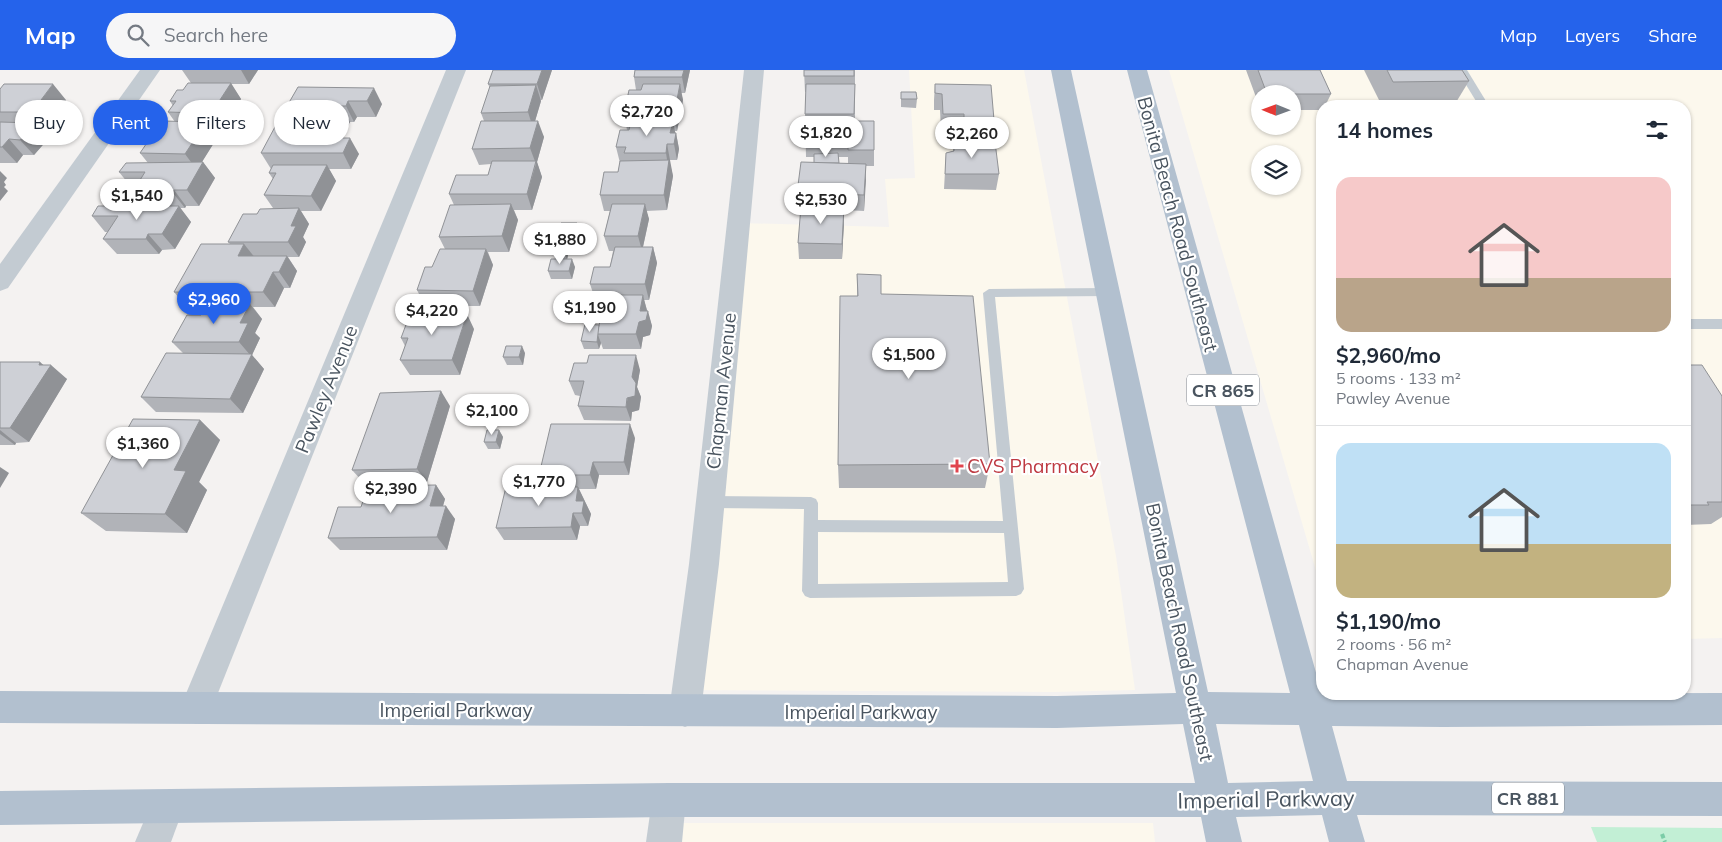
<!DOCTYPE html>
<meta charset="utf-8">
<style>
body{margin:0;font-family:Mulish,sans-serif;background:#f6f6f7;color:#1f2937;height:100vh;display:flex;flex-direction:column;font-size:19px;white-space:nowrap}
*{box-sizing:border-box;margin:0}
p{font-size:16px;color:#747a83}
.icon{flex:none;width:28px;height:28px;fill:none;stroke:currentColor;stroke-width:2;stroke-linecap:round;stroke-linejoin:round}
.map{position:relative;flex:1;overflow:hidden}
.sheet{position:absolute;left:1316px;top:30px;width:375px;height:600px;display:flex;flex-direction:column;background:#fff;border-radius:20px;box-shadow:0 1px 4px #0004}
.sheet>*{flex:none}
.banner{position:absolute;left:15px;top:30px;width:475px;height:45px;display:flex;gap:10px}
.needle{width:32px;rotate:271deg}
.controls{position:absolute;left:1251px;top:15px;display:grid;gap:10px}
.controls a{display:grid;place-items:center;width:50px;height:50px;border-radius:50%;background:#fff;box-shadow:0 1px 4px #0004;font-size:25px}
.price{position:absolute;translate:-50% -42px;padding:0 11px;border-radius:18px;background:#fff;color:#222;font-size:16px;line-height:32px;filter:drop-shadow(0 1px 2px #0008)}
.price::after{content:'';position:absolute;left:50%;top:30px;width:15px;height:11px;margin-left:-8px;background:inherit;clip-path:polygon(0 0,100% 0,50% 100%)}
.price.selected{background:#2563eb;color:#fff}
ul{padding:0;list-style:none}
li{display:grid;align-content:center;gap:10px;height:265px;padding:0 20px}
li+li{border-top:1px solid #e0e1e3}
li span{display:grid;place-items:center;height:155px;border-radius:15px;color:#555}
li>.icon{margin-inline-start:auto}
span .icon{width:90px;height:90px;fill:#fffc;stroke-width:1}
li b{font-size:21px}
h2{display:flex;justify-content:space-between;align-items:center;height:60px;padding:0 20px;font-size:21px}
.pill{padding:0 18px;border-radius:22px;background:#fff;box-shadow:0 1px 4px #0004;font-size:18px;line-height:45px}
.pill.selected{background:#2563eb;color:#fff}
header{display:flex;align-items:center;gap:30px;box-sizing:border-box;height:70px;padding:0 25px;background:#2563eb;color:#fff}
header strong{font-size:24px}
nav{display:flex;gap:28px;margin-inline-start:auto;font-size:18px}
.search{width:350px;height:45px;background:#f6f6f7;display:flex;align-items:center;gap:12px;box-sizing:border-box;padding:0 18px;border-radius:28px;color:#747a83;font-size:19px}
.map>svg:first-child{display:block}
</style>
<header>
<strong>Map</strong>
<div class="search"><svg class="icon" aria-label="search" viewBox="0 0 24 24"><circle cx="10" cy="10" r="6"/><path d="M15 15l6 6"/></svg>Search here</div>
<nav><a>Map</a><a>Layers</a><a>Share</a></nav>
</header>
<div class="map">
<svg width="1722" height="772" viewBox="0 0 1722 772">
<rect width="100%" height="100%" fill="#f4f2f1"/>
<g fill="#fcf8ed" fill-rule="evenodd">
<polygon points="909,0 1024,0 1116,486 1135,620 1053,622 681,620 740,153 889,157 885,109 915,108"/>
<path d="M1169,0h553v568l-37,1v-533h-363v485zM1260,24h32v32h-32zM1260,84h32v32h-32z"/>
<polygon points="665,753 1153,753 1155,772 662,772"/>
</g>
<polygon fill="#c2efd5" points="1591,757 1722,758 1722,772 1597,772"/>
<g fill="none" stroke-linecap="round" stroke-linejoin="round">
<polyline stroke="#7bcca7" stroke-width="4" stroke-dasharray="4.5 2.5" stroke-linecap="butt" points="1662,764 1665,772"/>
<g fill="#c3cbd2" fill-rule="evenodd">
<polygon points="1457,0 1467,0 1489,36 1479,36"/>
<path d="M1108,218l6,4 -6,4 -113,1 29,292 -3,5 -5,2 -206,2 -5,-2 -3,-5 2,-82 -94,-1 -5,-2 -2,-4 2,-4 5,-2 101,1 5,2 2,4v17l185,1 -20,-228 6,-4zM818,462l186,1 4,49 -190,2z"/>
<rect x="1685" y="249" width="37" height="10"/>
</g>
<g fill="#c3cbd2" fill-rule="evenodd">
<polygon points="140,0 160,0 8,218 0,221 0,194"/>
<polygon points="446,0 466,0 212,638 207,649 196,654 185,649 180,638"/>
<polygon points="744,0 764,0 719,494 701,641 697,652 685,657 673,652 669,641 689,494"/>
<polygon points="669,713 681,718 686,730 682,772 646,772 652,730 657,718"/>
<polygon points="167,720 179,725 184,737 171,772 135,772 155,725"/>
</g>
<path fill="#b2c0cf" fill-rule="evenodd" d="M1051,0h20l137,622 82,1 -163,-623h20l175,624 400,-1v32l-279,2 -111,-1 15,55 375,1v34l-365,-1 8,27h-36l-7,-27 -86,2 6,25h-36l-5,-25h-532l-669,8v-34l669,-8h526l-12,-59 -126,4 -1057,-5v-32l1057,5 119,-3zM1216,654l83,1 14,56 -85,2z"/>
</g>
<g fill="#b1b3b8" fill-rule="evenodd">
<polygon points="182,0 258,0 249,14 231,14 241,29 226,52 215,52 210,59 217,68 201,93 203,92 215,108 199,136 186,136 185,138 180,138 191,152 175,179 162,180 159,184 117,184 103,169 108,162 105,162 92,146 143,136 132,123 135,118 132,118 119,102 148,93 140,83 175,52 168,42 173,36 170,31 191,13"/>
<polygon points="552,0 542,30 540,30 541,31 535,51 544,67 537,92 542,107 532,140 514,140 518,150 509,182 488,182 493,195 480,236 425,236 417,220 445,179 439,167 454,135 449,124 488,105 491,94 479,95 472,79 484,51 481,43 490,18 488,14"/>
<polygon points="635,0 690,0 685,23 681,23 683,30 677,61 675,61 675,63 676,63 679,79 677,90 670,90 670,94 673,106 667,140 646,141 649,149 643,177 653,177 657,193 649,230 644,230 652,256 650,265 643,267 641,279 603,279 601,273 599,279 584,279 581,271 599,255 605,229 595,229 590,214 610,197 613,181 609,181 604,166 610,141 604,141 600,125 618,102 620,93 616,77 627,60 624,44 636,20 634,7"/>
<path d="M804,0h51v51h19v45h-8l-2,45 -20,-1v12l-2,37h-43l-1,-16 3,-34h-3l-1,-16 17,-30v-6h-8l-1,-43 1,-22h-1zM838,87h10v7l-9,-1z"/>
<polygon points="1246,0 1320,0 1331,24 1325,36 1322,36 1322,40 1292,40 1292,24 1260,24 1260,38"/>
<polygon points="1364,0 1462,0 1469,11 1455,34 1381,34"/>
<polygon points="935,14 994,50 992,66 962,65 962,60 941,60 940,40 934,40 934,30"/>
<polygon points="298,17 382,34 376,47 357,47 354,52 350,52 346,59 334,59 339,68 359,84 351,99 329,99 336,111 321,141 301,141 309,154 303,167 306,172 299,187 288,187 297,201 290,218 284,218 275,237 253,237 262,249 255,263 260,268 252,285 264,299 243,343 156,342 141,327 183,283 172,272 201,245 206,237 187,237 174,222 230,174 228,172 257,144 273,138 264,125 273,109 269,103 271,99 261,83 290,55 283,43"/>
<polygon points="0,19 66,30 57,43 59,46 49,58 38,58 48,69 34,85 23,85 17,93 0,93"/>
<polygon points="901,22 917,29 916,38 901,37"/>
<polygon points="954,72 999,104 996,120 944,119 946,83 953,81"/>
<polygon points="577,153 580,161 576,177 568,177 569,181 567,189 575,197 572,209 551,209 548,201 556,189 554,182 559,173 557,168"/>
<polygon points="857,204 881,224 990,394 985,418 839,418 838,395 857,226"/>
<polygon points="474,259 460,305 410,305 400,290 405,276 401,268"/>
<polygon points="525,283 523,295 507,295 503,287"/>
<polygon points="1685,289 1689,295 1722,326 1722,447 1711,454 1685,455"/>
<polygon points="0,292 43,295 67,309 29,372 16,373 15,375 0,375"/>
<polygon points="640,300 637,317 641,327 639,340 632,342 631,351 584,350 578,336 580,326 575,325 569,311"/>
<polygon points="450,336 427,412 364,413 352,400"/>
<polygon points="200,350 220,370 199,412 207,420 187,463 106,461 81,443"/>
<polygon points="499,360 503,367 500,379 488,379 484,372"/>
<polygon points="635,368 629,405 599,405 596,419 579,419 591,444 588,456 580,456 577,470 504,470 496,458 546,417 539,405"/>
<polygon points="436,415 445,429 443,436 455,449 447,480 340,480 328,468 361,437"/>
</g>
<g fill="#909296">
<polygon points="241,0 258,0 249,14"/>
<polygon points="542,0 552,0 542,30 537,14"/>
<polygon points="684,0 690,0 685,23 682,7"/>
<polygon points="231,13 241,29 226,52 216,36"/>
<polygon points="53,14 66,30 57,43 59,46 49,58 35,42 41,30"/>
<polygon points="680,14 683,30 677,61 674,45"/>
<polygon points="536,15 541,31 533,58 528,42"/>
<polygon points="374,18 382,34 376,47 367,31"/>
<polygon points="348,31 357,47 354,52 346,36"/>
<polygon points="204,36 215,52 210,59 217,68 197,100 185,84 206,52 199,43"/>
<polygon points="341,36 350,52 346,59 338,43"/>
<polygon points="538,51 544,67 537,92 542,107 532,140 527,124 536,94 530,78"/>
<polygon points="673,52 676,66 676,63 679,79 677,90 674,74 670,63"/>
<polygon points="34,53 48,69 34,85 20,70"/>
<polygon points="332,55 341,71 340,83 328,63"/>
<polygon points="350,68 359,84 351,99 343,83"/>
<polygon points="9,69 23,85 17,93 2,77"/>
<polygon points="667,74 673,106 667,140 664,125 668,96 666,83"/>
<polygon points="203,92 215,108 199,136 187,120"/>
<polygon points="866,94 866,110 864,141 864,125"/>
<polygon points="327,95 336,111 321,141 311,126"/>
<polygon points="0,101 7,108 4,112 6,115 4,117 8,121 0,131"/>
<polygon points="174,120 186,136 185,138 173,123"/>
<polygon points="511,134 518,150 509,182 502,166"/>
<polygon points="645,134 649,149 642,181 638,166"/>
<polygon points="179,136 191,152 175,179 162,164"/>
<polygon points="844,136 844,152 842,189 842,174"/>
<polygon points="299,138 309,154 303,167 306,172 299,187 288,172 291,156"/>
<polygon points="577,153 580,161 576,177 573,169"/>
<polygon points="148,164 162,180 159,184 146,169"/>
<polygon points="567,173 569,181 567,190 564,182"/>
<polygon points="244,174 256,189 238,186"/>
<polygon points="653,177 657,193 649,230 645,214"/>
<polygon points="486,179 493,195 480,236 473,221"/>
<polygon points="287,186 297,201 290,218 279,202"/>
<polygon points="572,189 575,197 572,209 569,201"/>
<polygon points="273,202 284,218 275,237 263,222"/>
<polygon points="643,225 647,241 646,250 648,241 652,256 650,265 643,267 641,279 636,264"/>
<polygon points="250,234 262,249 255,263 260,268 252,285 264,299 243,343 230,329 251,286 239,272 240,253"/>
<polygon points="467,244 474,259 460,305 452,290"/>
<polygon points="598,265 601,273 599,279 597,272"/>
<polygon points="522,276 525,283 523,295 519,287"/>
<polygon points="636,285 640,300 637,317 641,327 639,340 632,342 631,351 626,337"/>
<polygon points="40,292 48,299 51,295 67,309 29,372 10,358"/>
<polygon points="441,321 450,336 427,412 417,399"/>
<polygon points="200,350 220,370 199,412 207,420 187,463 165,444 174,400"/>
<polygon points="630,354 635,368 629,405 624,392"/>
<polygon points="0,360 16,373 15,375 0,364"/>
<polygon points="499,360 503,367 500,379 496,372"/>
<polygon points="593,392 599,405 596,419 590,405"/>
<polygon points="0,397 9,403 0,418"/>
<polygon points="436,415 445,429 439,449 430,436"/>
<polygon points="578,417 591,444 588,456 576,431"/>
<polygon points="446,436 455,449 447,480 437,467"/>
<polygon points="573,443 580,456 577,470 571,457"/>
</g>
<g fill="#ced0d6" stroke="#909296">
<polygon points="493,0 542,0 537,14 488,14"/>
<polygon points="635,0 684,0 682,7 634,7"/>
<rect x="804" y="0" width="50" height="6"/>
<polygon points="1258,0 1320,0 1331,24 1267,24"/>
<polygon points="1387,0 1462,0 1469,11 1393,12"/>
<polygon points="188,13 231,13 216,36 204,36 199,43 168,42 176,31 170,31 177,20 183,20"/>
<polygon points="4,14 53,14 41,30 46,30 35,42 0,42 0,19"/>
<polygon points="643,14 680,14 674,45 624,44 629,20 641,20"/>
<polygon points="806,14 855,14 854,44 805,44"/>
<polygon points="935,14 991,15 994,50 964,49 964,44 943,44 942,24 935,23"/>
<polygon points="536,15 528,42 481,43 490,16"/>
<polygon points="298,17 374,18 367,31 348,31 346,36 341,36 338,43 283,43"/>
<polygon points="901,22 916,22 917,29 901,29"/>
<polygon points="162,51 206,52 185,84 140,83"/>
<polygon points="481,51 538,51 530,78 472,79"/>
<polygon points="631,51 673,52 670,63 676,63 674,74 667,74 666,83 624,83 626,77 616,77 620,60 629,60"/>
<polygon points="806,51 874,51 874,80 848,80 848,71 805,71"/>
<polygon points="0,52 34,53 20,70 9,69 2,77 0,77"/>
<polygon points="276,55 332,55 328,63 333,63 330,68 350,68 343,83 261,83"/>
<polygon points="954,72 995,72 999,104 945,104 946,83 954,81"/>
<polygon points="838,83 839,93 814,93 814,84"/>
<polygon points="669,90 664,125 600,125 604,102 618,102 620,91"/>
<polygon points="492,91 536,91 527,124 449,124 456,105 488,105"/>
<polygon points="203,92 187,120 174,120 173,123 132,123 145,102 119,102 126,93"/>
<polygon points="801,92 866,94 864,125 797,123"/>
<polygon points="273,95 327,95 311,126 264,125 276,103 269,103"/>
<polygon points="511,134 502,166 439,167 450,135"/>
<polygon points="612,134 645,134 638,166 604,166"/>
<polygon points="98,136 179,136 162,164 148,164 146,169 103,169 118,146 92,146"/>
<polygon points="801,136 844,136 842,174 798,173"/>
<polygon points="299,138 291,156 296,156 288,172 228,172 243,144 257,144 260,139"/>
<polygon points="561,153 577,153 573,169 557,168"/>
<polygon points="556,173 567,173 564,182 554,182"/>
<polygon points="201,174 244,174 238,186 287,186 279,202 273,202 263,222 174,222"/>
<polygon points="615,177 653,177 645,214 590,214 594,197 610,197"/>
<polygon points="440,179 486,179 473,221 417,220 425,197 432,197"/>
<polygon points="551,189 572,189 569,201 548,201"/>
<polygon points="857,204 881,205 881,224 973,226 990,394 838,395 840,226 858,226"/>
<polygon points="606,225 643,225 640,241 648,241 646,250 639,252 636,264 597,264"/>
<polygon points="207,234 250,234 240,253 248,253 239,272 172,272 187,245 201,245"/>
<polygon points="410,244 467,244 452,290 400,290 408,268 401,268"/>
<polygon points="585,254 599,255 597,272 581,271"/>
<polygon points="506,276 522,276 519,287 503,287"/>
<polygon points="166,283 252,284 230,329 141,327"/>
<polygon points="589,285 636,285 632,307 636,313 635,326 627,328 626,337 578,336 584,311 569,311 574,293 587,293"/>
<polygon points="1685,289 1689,295 1702,295 1722,326 1722,432 1707,432 1709,435 1685,435"/>
<polygon points="0,292 40,292 39,295 51,295 10,358 0,358"/>
<polygon points="441,321 417,399 352,400 380,323"/>
<polygon points="133,349 200,350 174,400 186,401 165,444 81,443"/>
<polygon points="551,354 630,354 624,392 593,392 590,405 539,405"/>
<polygon points="487,360 499,360 496,372 484,372"/>
<polygon points="436,415 430,436 446,436 437,467 328,468 338,437 361,437 368,416"/>
<polygon points="506,417 578,417 576,431 584,431 582,443 573,443 571,457 496,458"/>
</g>
<path fill="#e0444e" stroke="#fff" stroke-width="2" d="M954.5 388.5h5v5h5v5h-5v5h-5v-5h-5v-5h5z"/>
<g text-anchor="middle" dominant-baseline="central" stroke-width="4.5" stroke-linejoin="round" paint-order="stroke">
<g fill="#fff" stroke="#80878f" stroke-width="1">
<rect x="1187" y="304.5" width="72" height="31" rx="4"/>
<rect x="1492" y="712.5" width="72" height="31" rx="4"/>
</g>
<g font-size="18" font-weight="bold" fill="#49545f">
<text x="1223" y="320">CR 865</text>
<text x="1528" y="728">CR 881</text>
</g>
<g font-size="19" fill="#49545f" stroke="#fff">
<text transform="translate(1178 154) rotate(75)">Bonita Beach Road Southeast</text>
<text transform="translate(326 319) rotate(-68)">Pawley Avenue</text>
<text transform="translate(721 321) rotate(-84)">Chapman Avenue</text>
<text transform="translate(1180 562) rotate(78)">Bonita Beach Road Southeast</text>
<text x="456" y="640">Imperial Parkway</text>
<text x="861" y="642">Imperial Parkway</text>
</g>
<g font-size="19" fill="#be3a42" stroke="#fff" text-anchor="start">
<text x="967" y="396">CVS Pharmacy</text>
</g>
<g font-size="22" fill="#49545f" stroke="#fff">
<text transform="translate(1266 729) rotate(-1)">Imperial Parkway</text>
</g>
</g>
</svg>
<div class="controls">
<a><svg class="needle" viewBox="-14 -14 28 28"><path d="M0-13l5 13h-10z" fill="#e53935"/><path d="M0 13l5-13h-10z" fill="#747a83"/></svg></a>
<a><svg class="icon" aria-label="layers" viewBox="0 0 24 24"><path d="M12 4l9 5-9 5-9-5zM3 14l9 5 9-5"/></svg></a>
</div>
<b class="price" style="left:647px;top:67px">$2,720</b>
<b class="price" style="left:826px;top:88px">$1,820</b>
<b class="price" style="left:972px;top:89px">$2,260</b>
<b class="price" style="left:137px;top:151px">$1,540</b>
<b class="price" style="left:821px;top:155px">$2,530</b>
<b class="price" style="left:560px;top:195px">$1,880</b>
<b class="price selected" style="left:214px;top:255px">$2,960</b>
<b class="price" style="left:590px;top:263px">$1,190</b>
<b class="price" style="left:432px;top:266px">$4,220</b>
<b class="price" style="left:909px;top:310px">$1,500</b>
<b class="price" style="left:492px;top:366px">$2,100</b>
<b class="price" style="left:143px;top:399px">$1,360</b>
<b class="price" style="left:539px;top:437px">$1,770</b>
<b class="price" style="left:391px;top:444px">$2,390</b>
<div class="banner">
<a class="pill">Buy</a>
<a class="pill selected">Rent</a>
<a class="pill">Filters</a>
<a class="pill">New</a>
</div>
<section class="sheet">
<h2>14 homes<svg class="icon" aria-label="filters" viewBox="0 0 24 24"><path d="M4 7h16M4 17h16"/><circle cx="9" cy="7" r="2"/><circle cx="15" cy="17" r="2"/></svg></h2>
<ul>
<li><span style="background:linear-gradient(#f6c9c9 65%,#b9a48a 0)"><svg class="icon" aria-label="home" viewBox="0 0 24 24"><path d="M3 11l9-7 9 7M6 9v11h12V9"/></svg></span><div><b>$2,960/mo</b><p>5 rooms · 133 m²</p><p>Pawley Avenue</p></div></li>
<li><span style="background:linear-gradient(#bfe0f5 65%,#c2b280 0)"><svg class="icon" aria-label="home" viewBox="0 0 24 24"><path d="M3 11l9-7 9 7M6 9v11h12V9"/></svg></span><div><b>$1,190/mo</b><p>2 rooms · 56 m²</p><p>Chapman Avenue</p></div></li>
</ul>
</section>
</div>
